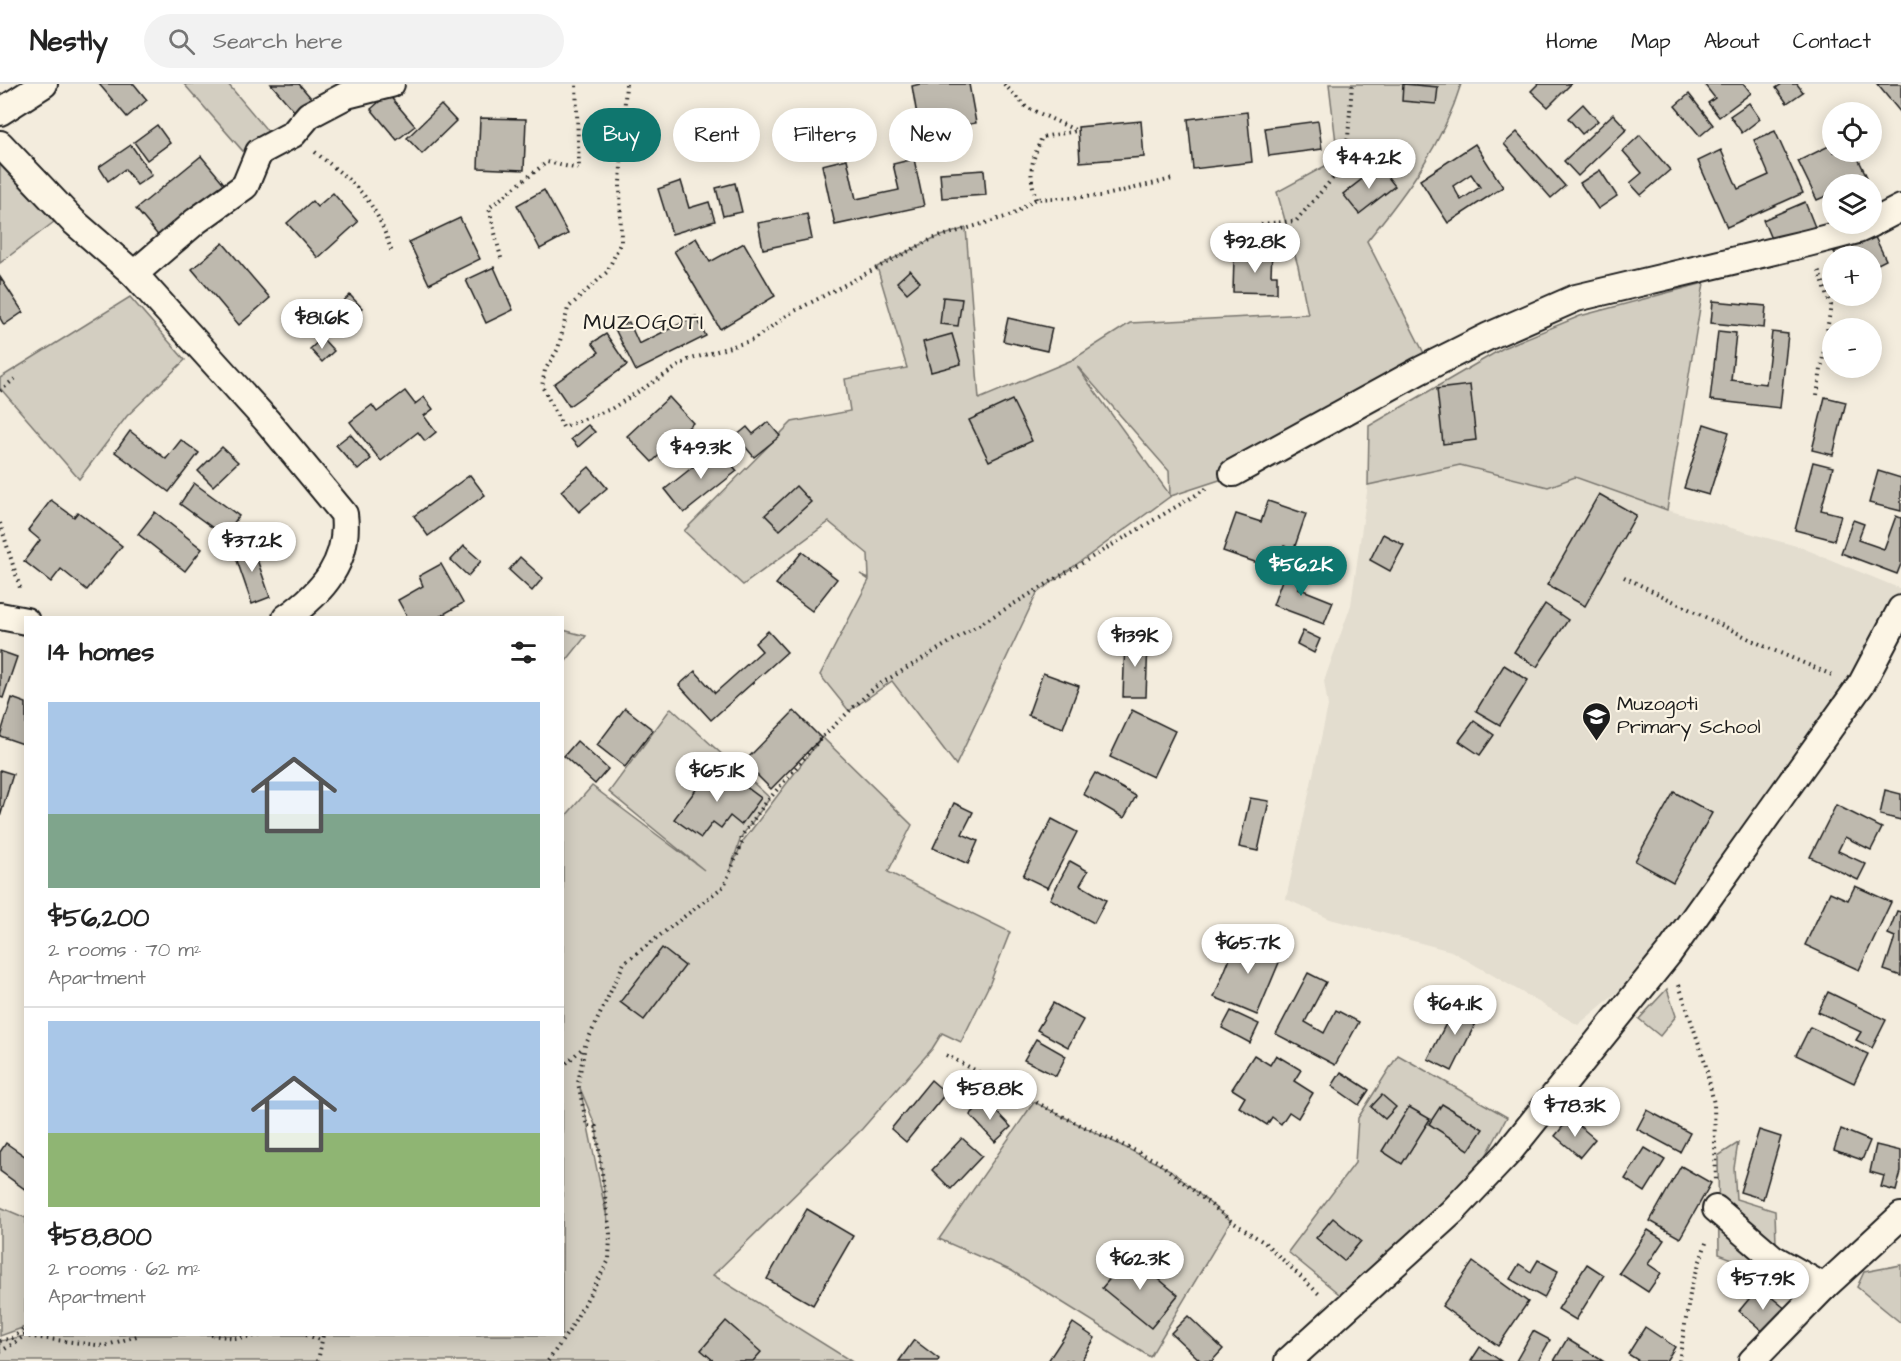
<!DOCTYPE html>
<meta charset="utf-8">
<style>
body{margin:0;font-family:"Architects Daughter",sans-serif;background:#f2f2f2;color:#222;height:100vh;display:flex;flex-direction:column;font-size:22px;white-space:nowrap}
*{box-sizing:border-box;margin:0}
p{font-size:20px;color:#767676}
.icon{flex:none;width:33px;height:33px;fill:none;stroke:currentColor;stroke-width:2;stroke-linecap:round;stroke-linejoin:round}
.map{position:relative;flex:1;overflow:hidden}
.details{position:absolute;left:24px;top:532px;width:540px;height:720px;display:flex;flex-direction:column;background:#fff;border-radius:0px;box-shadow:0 3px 15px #0003}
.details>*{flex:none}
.top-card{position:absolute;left:582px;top:24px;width:570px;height:54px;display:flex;gap:12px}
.tools{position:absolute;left:1822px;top:18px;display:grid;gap:12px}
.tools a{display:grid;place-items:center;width:60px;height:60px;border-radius:50%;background:#fff;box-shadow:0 3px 15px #0003;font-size:30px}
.price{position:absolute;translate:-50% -51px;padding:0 14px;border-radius:21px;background:#fff;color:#222;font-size:20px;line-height:39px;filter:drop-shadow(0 2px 3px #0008)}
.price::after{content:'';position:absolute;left:50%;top:36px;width:18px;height:14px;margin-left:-9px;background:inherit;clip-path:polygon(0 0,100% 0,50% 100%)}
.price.current{background:#0f766e;color:#fff}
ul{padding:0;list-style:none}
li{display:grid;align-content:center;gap:12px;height:318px;padding:0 24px}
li+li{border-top:2px solid #e0e0e0}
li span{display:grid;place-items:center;height:186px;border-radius:0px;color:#555}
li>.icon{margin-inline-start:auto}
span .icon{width:108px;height:108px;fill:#fffc;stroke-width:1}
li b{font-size:26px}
h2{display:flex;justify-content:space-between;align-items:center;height:72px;padding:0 24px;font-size:26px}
.pill{padding:0 21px;border-radius:27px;background:#fff;box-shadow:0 3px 15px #0003;font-size:21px;line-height:54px}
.pill.current{background:#0f766e;color:#fff}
header{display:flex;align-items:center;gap:36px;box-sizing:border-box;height:84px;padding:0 30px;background:#fff;border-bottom:2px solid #e0e0e0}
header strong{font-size:28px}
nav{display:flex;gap:33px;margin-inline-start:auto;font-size:21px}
.search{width:420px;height:54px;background:#f2f2f2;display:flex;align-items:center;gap:15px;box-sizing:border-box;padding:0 21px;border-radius:33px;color:#767676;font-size:22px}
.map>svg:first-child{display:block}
</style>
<header>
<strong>Nestly</strong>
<div class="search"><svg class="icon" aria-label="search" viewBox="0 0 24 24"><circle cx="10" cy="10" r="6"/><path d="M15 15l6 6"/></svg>Search here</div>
<nav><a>Home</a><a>Map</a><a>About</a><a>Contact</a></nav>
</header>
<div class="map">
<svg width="1901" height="1277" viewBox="0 0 1901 1277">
<rect width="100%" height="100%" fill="#f3ecdd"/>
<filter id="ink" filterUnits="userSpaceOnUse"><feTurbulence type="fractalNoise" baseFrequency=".0167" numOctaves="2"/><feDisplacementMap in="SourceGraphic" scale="12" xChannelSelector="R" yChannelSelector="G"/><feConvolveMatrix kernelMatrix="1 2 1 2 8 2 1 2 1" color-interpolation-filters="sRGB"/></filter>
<g filter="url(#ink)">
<polygon fill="#e3ddcf" points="1460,381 1548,403 1575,393 1667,426 1800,463 1901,505 1901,536 1645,885 1578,941 1451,867 1330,835 1286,815 1328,622 1324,597 1351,521 1368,401"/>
<g fill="#d3cec1" stroke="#78756e" stroke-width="1.5" fill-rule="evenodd">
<polygon points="184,0 228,0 281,63 263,90"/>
<path d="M1329,0h132c-18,60 -55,109 -94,157l64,126 -181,103 -79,26 -134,97 -81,172 -64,-84 -43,30 -29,-36 49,-95 -9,-6 9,4 -1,-24 -39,-32 -86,63 -59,-54 108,-109 58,-11 -5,-32 62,-11 -30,-101 55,-28 34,-11 13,171 93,-39 58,-37 178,-9 -10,-48 -21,-74 61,-33zM1078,283l91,104 1,24 -92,-127z"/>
<polygon points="0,77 54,138 0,179"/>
<polygon points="1704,199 1667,426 1575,393 1548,403 1460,381 1368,401 1369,342 1505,263 1580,232"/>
<polygon points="130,213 185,276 127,332 79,395 0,304 0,294"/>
<polygon points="563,546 586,552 563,581 562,546"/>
<path d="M671,624l99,90 -29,39 -12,36 14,-32 79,-104 90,88 -24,47 122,60 -20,51 -29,59 -19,-9 -10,16 -70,80 -149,146 138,86h-851v-20l25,-5v-6l1,5h536l1,-516 29,-33 112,84 -95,-78zM580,1004l16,39 12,96z"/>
<polygon points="1667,905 1676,932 1660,952 1639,935"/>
<polygon points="1398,971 1507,1033 1466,1109 1344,1214 1288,1168 1355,1079 1358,1034"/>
<polygon points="1034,1018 1170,1086 1231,1137 1150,1273 1012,1187 939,1155"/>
<polygon points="1738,1059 1734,1084 1736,1115 1775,1127 1777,1192 1719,1170 1718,1072"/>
<polygon points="0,1123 26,1134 25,1243 0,1252"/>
<polygon points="1901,1181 1901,1239 1857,1203 1864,1188"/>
</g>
<g fill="#beb9ae" stroke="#1c1c1c" stroke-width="1.5" fill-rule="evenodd">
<polygon points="99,0 134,0 147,16 127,33"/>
<polygon points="271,0 299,0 311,14 295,28"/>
<polygon points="920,0 969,0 976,39 920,49 912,2"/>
<polygon points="1403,0 1438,3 1436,20 1402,17"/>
<polygon points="1538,0 1571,0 1548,23 1531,7"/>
<polygon points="1704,0 1744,0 1751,9 1719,33 1708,19 1715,14"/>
<polygon points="1782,0 1797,0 1803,8 1787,19 1776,4"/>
<polygon points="1877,0 1901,0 1901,29"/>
<polygon points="388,10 415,42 397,56 371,25"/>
<polygon points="1689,10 1713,41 1700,52 1675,22"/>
<polygon points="1749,19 1760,35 1742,49 1730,32"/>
<polygon points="1583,20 1598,37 1582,50 1568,34"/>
<polygon points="441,21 456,37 422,70 407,54"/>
<polygon points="1247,28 1252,78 1193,85 1188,35"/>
<polygon points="1613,30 1627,45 1578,92 1564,77"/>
<polygon points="480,34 526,35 524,86 478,84"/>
<polygon points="1141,37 1144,73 1080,78 1078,43"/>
<polygon points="1318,37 1322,65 1269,72 1265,44"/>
<polygon points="157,41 170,59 147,76 134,58"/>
<polygon points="1775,47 1803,109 1727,143 1698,77 1721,66 1738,105 1769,91 1754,56"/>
<polygon points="1517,48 1565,102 1551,114 1504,60"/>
<polygon points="1640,51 1670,86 1641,111 1630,99 1642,89 1623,67"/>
<path d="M1475,60l28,43 -55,36 -28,-43zM1471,90l9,13 -19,13 -8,-14z"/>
<polygon points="1833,60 1833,68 1855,68 1867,93 1850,100 1833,100 1833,109 1817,116 1798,77"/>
<polygon points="131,61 152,91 137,101 125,85 108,97 99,83"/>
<polygon points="201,72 226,102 161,155 136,125"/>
<polygon points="847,75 856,115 899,106 893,80 914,75 924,122 835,141 822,81"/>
<polygon points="1379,82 1395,102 1359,130 1343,110"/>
<polygon points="984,86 986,111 942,114 940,89"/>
<polygon points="1600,86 1617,112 1598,125 1580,99"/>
<polygon points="681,97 689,124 709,118 715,137 672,150 658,105"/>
<polygon points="735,99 742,128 723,132 716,104"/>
<polygon points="544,106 568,150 540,165 517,121"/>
<polygon points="333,109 358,138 318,174 287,139 312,117 317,123"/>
<polygon points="1805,118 1815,143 1774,162 1763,136"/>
<polygon points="807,130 812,155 763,165 758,139"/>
<polygon points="460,134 480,175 429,200 409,158"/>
<polygon points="1873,149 1886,176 1872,183 1872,172 1837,172 1834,168"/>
<polygon points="696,154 710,178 744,159 775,212 720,245 674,167"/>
<polygon points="223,159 270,214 239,241 192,185"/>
<polygon points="1256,166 1272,167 1271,191 1277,191 1277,209 1233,208 1234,173 1255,174"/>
<polygon points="494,183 513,226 486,239 466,196"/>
<polygon points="910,186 920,198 907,209 897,198"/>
<polygon points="0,193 23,228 4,241 0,234"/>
<polygon points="350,211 362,224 349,236 337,223"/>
<polygon points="943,213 962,215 958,242 940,240"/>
<polygon points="1713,217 1766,222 1764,244 1711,239"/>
<polygon points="696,232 706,252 636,287 615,245 629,238 639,260"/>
<polygon points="1008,234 1052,244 1047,267 1003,257"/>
<polygon points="1718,247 1736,249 1731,296 1766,300 1772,248 1788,250 1780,324 1710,316"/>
<polygon points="606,250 627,281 569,322 554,300 599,268 592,259"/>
<polygon points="952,250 961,280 931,288 923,258"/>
<polygon points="322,254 334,267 322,278 310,265"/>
<polygon points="1470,301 1476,356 1443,360 1437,305"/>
<polygon points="405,307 415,320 424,313 433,325 424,332 436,348 425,357 418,348 381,377 350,338 372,321 377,328"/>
<polygon points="669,313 693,339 652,378 627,352"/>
<polygon points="1825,313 1846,318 1833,371 1812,366"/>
<polygon points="1012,316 1032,357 989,377 969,336"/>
<polygon points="768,338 780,352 754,373 736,352 747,343 753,350"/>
<polygon points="1704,340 1729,348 1709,411 1684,404"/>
<polygon points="588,341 595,348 578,363 571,355"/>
<polygon points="130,347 166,375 181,356 199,369 169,408 115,368"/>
<polygon points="350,350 371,375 358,386 336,361"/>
<polygon points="222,363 238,378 213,402 198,387"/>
<polygon points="718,363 737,387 684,429 665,405"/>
<polygon points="1813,378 1833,383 1821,426 1841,431 1834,456 1795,446"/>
<polygon points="589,383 607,404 579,428 561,407"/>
<polygon points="1878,387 1901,394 1901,427 1869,419"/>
<polygon points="470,391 485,411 428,452 414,432"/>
<polygon points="194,399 239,432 224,452 180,420"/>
<polygon points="796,402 811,418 780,446 765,431"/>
<polygon points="1599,410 1636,431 1585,522 1547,501"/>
<polygon points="51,416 74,433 78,428 122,462 87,506 61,485 51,498 24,477 40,456 28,446"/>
<polygon points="1268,417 1306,430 1294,465 1284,462 1275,485 1223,467 1236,430 1261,438"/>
<polygon points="155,428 202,465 185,487 138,450"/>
<polygon points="1896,432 1901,434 1901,480 1897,490 1841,469 1853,436 1864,440 1858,456 1884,465"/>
<polygon points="1383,450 1404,461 1390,487 1370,476"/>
<polygon points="251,458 270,513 252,520 233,465"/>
<polygon points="464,462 481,477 468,492 451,476"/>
<polygon points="802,468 837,495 812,527 776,500"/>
<polygon points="520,473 543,494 532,507 509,486"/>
<polygon points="1289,477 1305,484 1298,504 1333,518 1324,540 1273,521"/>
<polygon points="441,480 463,519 437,534 408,534 398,516 423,502 419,492"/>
<polygon points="1545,520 1568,536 1537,583 1514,568"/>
<polygon points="768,547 787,568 711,636 679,601 695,587 715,609 762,567 755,559"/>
<polygon points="1303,547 1320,555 1314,569 1297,560"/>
<polygon points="1125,555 1148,556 1146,613 1123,613"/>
<polygon points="0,567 17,573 3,614 0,613"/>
<polygon points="1504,581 1528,596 1500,641 1476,627"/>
<polygon points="1043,589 1079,602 1063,644 1028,631"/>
<polygon points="12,614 26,619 26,661 0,652"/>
<polygon points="625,624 653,646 625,683 597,661"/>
<polygon points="1132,626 1175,647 1153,693 1110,673"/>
<polygon points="794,627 821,654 771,705 744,678"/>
<polygon points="1474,637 1494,651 1480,671 1459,657"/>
<polygon points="577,657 608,685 595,700 564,672"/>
<polygon points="715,680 761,714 741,741 730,732 721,744 713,738 701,754 674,735"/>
<polygon points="0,686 13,690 0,733"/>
<polygon points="1095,689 1136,712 1124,734 1083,710"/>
<polygon points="1885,706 1901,710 1901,736 1880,731"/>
<polygon points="1674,708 1712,729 1673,798 1635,777"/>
<polygon points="1250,714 1269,717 1258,767 1239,763"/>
<polygon points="954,719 973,728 962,750 978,757 968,780 933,764"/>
<polygon points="1836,721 1882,744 1871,766 1845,753 1838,767 1866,780 1858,796 1810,773"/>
<polygon points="1052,735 1077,748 1048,804 1023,792"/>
<polygon points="1070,777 1088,787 1080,801 1106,816 1094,839 1050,815"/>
<polygon points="1855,802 1891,818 1859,886 1805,861 1830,808 1848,816"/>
<polygon points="1897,827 1901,828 1901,892 1884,886 1895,853 1888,850"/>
<polygon points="1239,852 1283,869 1257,931 1214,913"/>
<polygon points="662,864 685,882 644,936 620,918"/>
<polygon points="1308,889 1326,898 1305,938 1324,949 1336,926 1359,938 1335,981 1276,950"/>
<polygon points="1828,908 1886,936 1872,964 1856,956 1861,948 1818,928"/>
<polygon points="1458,916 1481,928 1452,987 1428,975"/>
<polygon points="1053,919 1083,936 1068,963 1037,946"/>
<polygon points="1231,927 1259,940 1250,959 1222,944"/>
<polygon points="1810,943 1868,970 1854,999 1796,971"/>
<polygon points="1036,955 1066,972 1056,992 1024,976"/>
<polygon points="1254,971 1270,981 1276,971 1301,986 1294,997 1313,1009 1298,1034 1289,1028 1281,1040 1272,1033 1267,1041 1239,1023 1245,1013 1232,1005"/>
<polygon points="1341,988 1369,1006 1359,1021 1332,1002"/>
<polygon points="931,996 946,1009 906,1058 891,1045"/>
<polygon points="1382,1011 1396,1023 1385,1035 1371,1023"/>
<polygon points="985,1016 1011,1043 995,1058 970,1031"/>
<polygon points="1442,1020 1483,1045 1469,1066 1429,1040"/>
<polygon points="1409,1023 1430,1035 1402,1080 1382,1067"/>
<polygon points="1647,1026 1690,1049 1680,1068 1637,1045"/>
<polygon points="1570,1034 1595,1055 1580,1073 1555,1052"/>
<polygon points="1841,1045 1870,1057 1862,1076 1834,1066"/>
<polygon points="1759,1046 1781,1053 1763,1115 1740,1108"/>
<polygon points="962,1054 982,1072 951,1105 932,1086"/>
<polygon points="6,1059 26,1073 26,1106 0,1087 0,1068"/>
<polygon points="1876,1061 1901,1067 1901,1088 1896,1107 1881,1103 1884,1092 1870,1088"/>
<polygon points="1645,1064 1665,1076 1645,1108 1625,1095"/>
<polygon points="1681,1082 1711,1099 1680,1154 1650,1137"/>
<polygon points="807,1125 853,1152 813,1221 767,1195"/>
<polygon points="1333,1134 1361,1157 1344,1177 1316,1154"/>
<polygon points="1648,1146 1664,1156 1648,1180 1661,1189 1648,1208 1619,1189"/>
<polygon points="1130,1171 1178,1211 1151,1244 1102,1204"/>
<polygon points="1538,1176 1558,1187 1544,1214 1510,1195 1519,1180 1531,1188"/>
<polygon points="1473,1178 1528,1218 1498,1262 1442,1222"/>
<polygon points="1587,1180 1604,1191 1576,1236 1558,1225"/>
<polygon points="1759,1203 1787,1226 1767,1251 1739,1227"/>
<polygon points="1188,1232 1223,1265 1212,1277 1201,1277 1171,1249"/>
<polygon points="726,1237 761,1268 753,1277 714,1277 701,1266"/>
<polygon points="1073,1239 1095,1254 1081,1277 1048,1277"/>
<polygon points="1645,1243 1675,1263 1666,1277 1639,1277 1628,1270"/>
<polygon points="1533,1247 1550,1256 1538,1277 1516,1277"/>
<polygon points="1567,1255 1603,1277 1554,1277"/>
<polygon points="914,1256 939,1275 938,1277 899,1277"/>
<polygon points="1480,1263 1501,1277 1471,1277"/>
</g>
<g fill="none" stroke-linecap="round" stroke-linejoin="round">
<defs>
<g id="minor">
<polyline points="0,28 44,0"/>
<path d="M0,60l73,77 61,53 134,148 76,92c6,47 -21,78 -58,104"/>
<polyline points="1872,139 1901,124"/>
<polyline points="134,190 196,137 245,102 259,68 293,50 309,31 347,11 391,0"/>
<polyline points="1233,389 1419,287 1489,252 1576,214 1808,159 1858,146 1871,140"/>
<polyline points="0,532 26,537"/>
<polyline points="1716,1125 1773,1174 1824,1203"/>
<polyline points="1288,1277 1452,1128 1508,1069 1669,869 1862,599 1901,525"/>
<polyline points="1752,1277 1824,1203 1901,1132"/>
</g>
</defs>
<use href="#minor" stroke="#1c1c1c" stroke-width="30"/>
<g stroke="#1c1c1c" stroke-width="4" stroke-dasharray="1.5 4.5" stroke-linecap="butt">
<polyline points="626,0 620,99 621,158 607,188 568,224 558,265 545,286 542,302 563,343 611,325 688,276 753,256 789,230 932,155 1012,131 1036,115 1102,112 1172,95"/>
<polyline points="1004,0 1026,23 1075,46"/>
<path d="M315,68c44,36 59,44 77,101"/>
<path d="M1036,115c-8,-28 -5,-36 6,-62l34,-6"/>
<polyline points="1261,140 1296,137 1332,95 1348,54 1352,0"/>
<polyline points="501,174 489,124 547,78 579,85 576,0"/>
<polyline points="0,307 18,292"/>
<polyline points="1817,311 1831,221 1818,185"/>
<polyline points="0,439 21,507"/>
<polyline points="1624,493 1766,563 1832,591"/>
<polyline points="1679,901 1705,978 1714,1020 1716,1099"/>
<polyline points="946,971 1072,1037 1157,1077 1231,1137 1265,1159 1319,1210"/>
<polyline points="562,983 584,963"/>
<polyline points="25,1244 25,1252 104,1262 140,1251"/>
<polyline points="211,1251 236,1254 266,1251"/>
<polyline points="306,1251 321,1256"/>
<polyline points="0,1257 12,1254 26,1244"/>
<polyline points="0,1268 25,1252"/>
<polyline points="318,1277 323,1251"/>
<polyline points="548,1277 569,1247 609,1176 610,1150 596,1043 587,1042 578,999 585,962 624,879 724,802 743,757 741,753 764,721 822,653 875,603 1209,403"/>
<polyline points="1679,1277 1691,1204 1707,1156"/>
</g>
<use href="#minor" stroke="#fcf5e5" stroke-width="26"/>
</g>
</g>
<defs>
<symbol id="school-pin" viewBox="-11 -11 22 30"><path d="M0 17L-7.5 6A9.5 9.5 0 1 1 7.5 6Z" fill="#1c1c1c" stroke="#fcf5e5"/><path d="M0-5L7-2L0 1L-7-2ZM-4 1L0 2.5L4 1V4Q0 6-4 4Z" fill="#fff"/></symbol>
</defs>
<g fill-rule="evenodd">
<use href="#school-pin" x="1580" y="616" width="33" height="45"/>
</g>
<g text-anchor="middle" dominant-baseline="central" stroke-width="4.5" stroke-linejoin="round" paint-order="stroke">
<g font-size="20" fill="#1c1c1c" stroke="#fcf5e5" text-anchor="start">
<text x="1617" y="620">Muzogoti<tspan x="1617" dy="23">Primary School</tspan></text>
</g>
<g font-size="22" letter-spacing="1.5" fill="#1c1c1c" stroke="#fcf5e5">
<text x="644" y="238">MUZOGOTI</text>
</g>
</g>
</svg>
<div class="tools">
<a><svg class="icon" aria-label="locate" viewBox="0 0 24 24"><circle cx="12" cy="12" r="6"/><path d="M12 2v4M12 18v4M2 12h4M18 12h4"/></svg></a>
<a><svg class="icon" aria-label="layers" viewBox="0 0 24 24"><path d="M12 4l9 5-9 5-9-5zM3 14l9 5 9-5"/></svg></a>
<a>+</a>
<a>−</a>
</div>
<b class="price" style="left:1369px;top:106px">$44.2K</b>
<b class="price" style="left:1255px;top:190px">$92.8K</b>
<b class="price" style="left:322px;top:266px">$81.6K</b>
<b class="price" style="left:701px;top:396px">$49.3K</b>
<b class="price" style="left:252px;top:489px">$37.2K</b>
<b class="price current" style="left:1301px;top:513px">$56.2K</b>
<b class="price" style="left:1135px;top:584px">$139K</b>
<b class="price" style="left:717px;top:719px">$65.1K</b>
<b class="price" style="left:1248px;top:891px">$65.7K</b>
<b class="price" style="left:1455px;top:952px">$64.1K</b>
<b class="price" style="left:990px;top:1037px">$58.8K</b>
<b class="price" style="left:1575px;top:1054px">$78.3K</b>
<b class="price" style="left:1140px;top:1207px">$62.3K</b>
<b class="price" style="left:1763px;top:1227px">$57.9K</b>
<div class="top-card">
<a class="pill current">Buy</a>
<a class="pill">Rent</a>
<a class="pill">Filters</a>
<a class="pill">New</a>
</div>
<section class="details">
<h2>14 homes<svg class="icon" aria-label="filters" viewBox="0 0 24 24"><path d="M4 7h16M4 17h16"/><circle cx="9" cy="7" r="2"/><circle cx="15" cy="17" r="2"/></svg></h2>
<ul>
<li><span style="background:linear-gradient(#a9c7e8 60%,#7fa58c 0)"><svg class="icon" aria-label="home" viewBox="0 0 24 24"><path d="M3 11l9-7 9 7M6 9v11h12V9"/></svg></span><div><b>$56,200</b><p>2 rooms · 70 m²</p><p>Apartment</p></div></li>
<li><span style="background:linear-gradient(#a9c7e8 60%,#8fb573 0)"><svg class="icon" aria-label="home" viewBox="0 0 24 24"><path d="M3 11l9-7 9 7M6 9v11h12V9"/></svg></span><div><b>$58,800</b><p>2 rooms · 62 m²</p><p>Apartment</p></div></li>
</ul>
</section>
</div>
